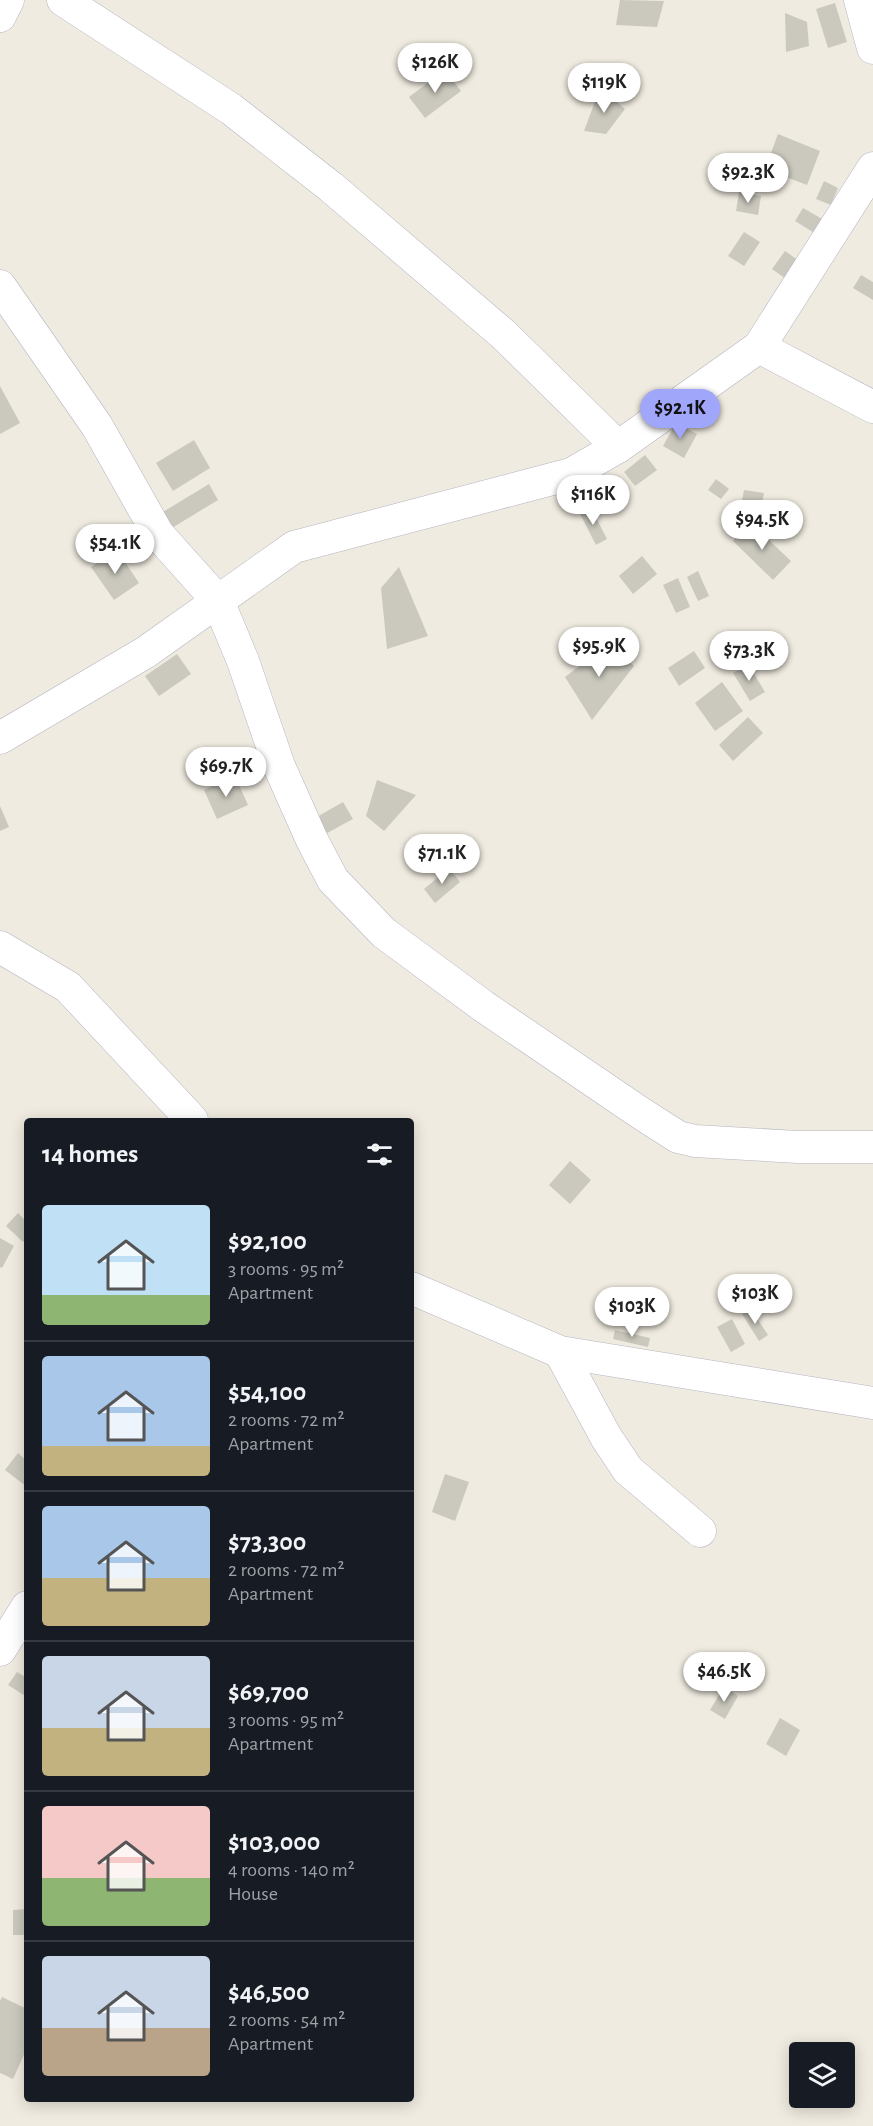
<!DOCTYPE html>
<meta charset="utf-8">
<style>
body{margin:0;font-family:"Alegreya Sans",sans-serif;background:#242831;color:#f1f3f6;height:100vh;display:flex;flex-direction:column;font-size:22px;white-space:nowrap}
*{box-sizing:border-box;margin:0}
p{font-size:20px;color:#9ea1a6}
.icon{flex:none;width:33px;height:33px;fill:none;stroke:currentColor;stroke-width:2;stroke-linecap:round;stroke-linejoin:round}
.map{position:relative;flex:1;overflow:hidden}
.sheet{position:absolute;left:24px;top:1118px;width:390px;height:984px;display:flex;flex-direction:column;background:#171b24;border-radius:6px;box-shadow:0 3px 15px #0003}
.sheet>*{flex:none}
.controls{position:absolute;left:789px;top:2042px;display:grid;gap:12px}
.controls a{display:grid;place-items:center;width:66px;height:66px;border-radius:6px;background:#171b24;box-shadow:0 3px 15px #0003;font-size:30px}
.price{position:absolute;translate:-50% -51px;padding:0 14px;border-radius:21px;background:#fff;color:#222;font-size:20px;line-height:39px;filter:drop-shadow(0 2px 3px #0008)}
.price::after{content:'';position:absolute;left:50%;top:36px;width:18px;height:14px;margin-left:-9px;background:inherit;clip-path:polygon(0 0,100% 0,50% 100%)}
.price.current{background:#a0a6fa;color:#111}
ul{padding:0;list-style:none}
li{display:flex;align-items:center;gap:18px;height:150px;padding:0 18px}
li+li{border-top:2px solid #363941}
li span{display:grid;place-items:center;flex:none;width:168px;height:120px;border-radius:6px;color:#555}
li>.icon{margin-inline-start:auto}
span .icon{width:72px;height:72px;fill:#fffc;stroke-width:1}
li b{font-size:26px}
h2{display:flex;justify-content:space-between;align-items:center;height:72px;padding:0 18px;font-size:26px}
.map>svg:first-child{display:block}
</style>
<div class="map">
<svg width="873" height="2126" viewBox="0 0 873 2126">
<rect width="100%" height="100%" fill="#f0ebe0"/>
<g fill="#cbc9be">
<polygon points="620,0 664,1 657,27 616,25"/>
<polygon points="835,3 847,42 828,48 816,9"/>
<polygon points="785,13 807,22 809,46 786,52"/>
<polygon points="445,70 461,91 425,118 409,97"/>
<polygon points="600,88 625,109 606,134 584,131"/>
<polygon points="778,134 820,151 807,185 765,169"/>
<polygon points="824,181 838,188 831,205 816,199"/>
<polygon points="739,192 761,196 758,215 736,211"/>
<polygon points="803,208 824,220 816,234 795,221"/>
<polygon points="744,232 760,242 744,266 728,256"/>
<polygon points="785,251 805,265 793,284 772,269"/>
<polygon points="861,275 873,282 873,300 853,288"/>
<polygon points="0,386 20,423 0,434"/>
<polygon points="676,423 697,434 684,458 663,446"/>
<polygon points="194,440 210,468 173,491 156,463"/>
<polygon points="645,455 657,470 635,486 624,472"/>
<polygon points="716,479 729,489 721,499 708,490"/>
<polygon points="209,484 218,500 162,534 153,518"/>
<polygon points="744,490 764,493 761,510 741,506"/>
<polygon points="590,506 607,539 596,545 579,512"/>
<polygon points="750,522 791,561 773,580 733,541"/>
<polygon points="117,550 139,583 114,600 91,567"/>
<polygon points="642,556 657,574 633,594 619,576"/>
<polygon points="399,567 428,636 387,649 381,588"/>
<polygon points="698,571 709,596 698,601 687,577"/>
<polygon points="678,578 690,607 676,613 663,585"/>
<polygon points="610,643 634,666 592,720 565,677"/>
<polygon points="694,651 705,668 679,686 668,668"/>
<polygon points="177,654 191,674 159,696 145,676"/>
<polygon points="748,664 765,692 750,701 733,673"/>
<polygon points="722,682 743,711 715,731 695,703"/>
<polygon points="748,717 763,733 733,761 719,745"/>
<polygon points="235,776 248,805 217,819 204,790"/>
<polygon points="377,780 416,795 384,831 366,816"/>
<polygon points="343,802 353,819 318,838 308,822"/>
<polygon points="0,806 9,827 0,831"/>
<polygon points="449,868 460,882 435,903 424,889"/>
<polygon points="570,1161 591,1180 570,1204 549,1185"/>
<polygon points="18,1213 27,1222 27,1237 23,1242 6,1226"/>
<polygon points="0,1238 14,1246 2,1268 0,1267"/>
<polygon points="751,1309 768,1335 759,1341 742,1314"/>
<polygon points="732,1319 745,1344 731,1352 717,1327"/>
<polygon points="615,1330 650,1338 648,1347 613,1339"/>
<polygon points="18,1453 27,1461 27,1487 5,1470"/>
<polygon points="445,1474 469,1482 455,1521 432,1512"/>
<polygon points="17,1672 27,1678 27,1697 8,1685"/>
<polygon points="724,1687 738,1696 725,1719 710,1710"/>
<polygon points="780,1718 800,1730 786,1756 766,1744"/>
<polygon points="27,1909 27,1935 13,1935 13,1910"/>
<polygon points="2,1997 27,2009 27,2048 13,2079 0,2073 0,2001"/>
</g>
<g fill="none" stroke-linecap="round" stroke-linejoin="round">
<defs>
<g id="minor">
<polyline points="63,0 231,109 331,187 503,334 618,447"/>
<polyline points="860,0 873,48"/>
<polyline points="0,16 8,0"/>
<polyline points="0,286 97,426 158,534 218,601 243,661 279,766 312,840 333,880 384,933 483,1006 639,1112 678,1137 695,1141 798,1147 873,1147"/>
<polyline points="759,347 873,407"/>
<polyline points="0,738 146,652 294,547 571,474 618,447 759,347 873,168"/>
<polyline points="0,947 68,987 192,1120"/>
<polyline points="411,1288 560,1352 873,1403"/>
<polyline points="560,1352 606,1437 628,1470 700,1531"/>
<polyline points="0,1650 27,1607"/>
</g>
</defs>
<use href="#minor" stroke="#b4b4c2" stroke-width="33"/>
<use href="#minor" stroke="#fff" stroke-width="32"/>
</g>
</svg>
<div class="controls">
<a><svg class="icon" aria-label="layers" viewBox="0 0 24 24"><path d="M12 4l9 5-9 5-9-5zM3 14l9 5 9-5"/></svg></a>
</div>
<b class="price" style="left:435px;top:94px">$126K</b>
<b class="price" style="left:604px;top:114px">$119K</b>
<b class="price" style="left:748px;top:204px">$92.3K</b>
<b class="price current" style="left:680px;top:440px">$92.1K</b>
<b class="price" style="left:593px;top:526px">$116K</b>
<b class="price" style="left:762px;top:551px">$94.5K</b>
<b class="price" style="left:115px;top:575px">$54.1K</b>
<b class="price" style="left:599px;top:678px">$95.9K</b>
<b class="price" style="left:749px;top:682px">$73.3K</b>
<b class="price" style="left:226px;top:798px">$69.7K</b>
<b class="price" style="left:442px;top:885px">$71.1K</b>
<b class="price" style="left:755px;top:1325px">$103K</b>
<b class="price" style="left:632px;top:1338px">$103K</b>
<b class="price" style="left:724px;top:1703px">$46.5K</b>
<section class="sheet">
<h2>14 homes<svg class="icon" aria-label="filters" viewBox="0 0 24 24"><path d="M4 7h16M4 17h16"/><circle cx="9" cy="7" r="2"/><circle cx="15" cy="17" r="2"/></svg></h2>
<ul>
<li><span style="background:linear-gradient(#bfe0f5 75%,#8fb573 0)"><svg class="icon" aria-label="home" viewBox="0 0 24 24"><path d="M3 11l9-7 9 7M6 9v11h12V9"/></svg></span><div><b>$92,100</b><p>3 rooms · 95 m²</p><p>Apartment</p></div></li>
<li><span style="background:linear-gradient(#a9c7e8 75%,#c2b280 0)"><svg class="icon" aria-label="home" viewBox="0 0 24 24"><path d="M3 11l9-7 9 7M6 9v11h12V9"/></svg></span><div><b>$54,100</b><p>2 rooms · 72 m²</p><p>Apartment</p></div></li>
<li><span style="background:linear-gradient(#a9c7e8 60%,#c2b280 0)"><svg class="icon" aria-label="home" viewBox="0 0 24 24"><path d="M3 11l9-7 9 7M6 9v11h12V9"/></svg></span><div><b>$73,300</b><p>2 rooms · 72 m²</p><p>Apartment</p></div></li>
<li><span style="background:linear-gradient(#c9d6e8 60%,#c2b280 0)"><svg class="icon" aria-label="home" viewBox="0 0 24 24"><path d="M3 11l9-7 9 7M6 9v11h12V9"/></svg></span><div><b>$69,700</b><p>3 rooms · 95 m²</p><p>Apartment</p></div></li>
<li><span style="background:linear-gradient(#f6c9c9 60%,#8fb573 0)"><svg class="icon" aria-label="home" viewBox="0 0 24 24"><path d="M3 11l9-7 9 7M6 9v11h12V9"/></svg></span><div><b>$103,000</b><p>4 rooms · 140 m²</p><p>House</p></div></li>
<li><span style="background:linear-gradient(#c9d6e8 60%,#b9a48a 0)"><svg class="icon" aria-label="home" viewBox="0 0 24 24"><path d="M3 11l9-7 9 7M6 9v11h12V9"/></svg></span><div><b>$46,500</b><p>2 rooms · 54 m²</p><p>Apartment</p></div></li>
</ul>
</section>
</div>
